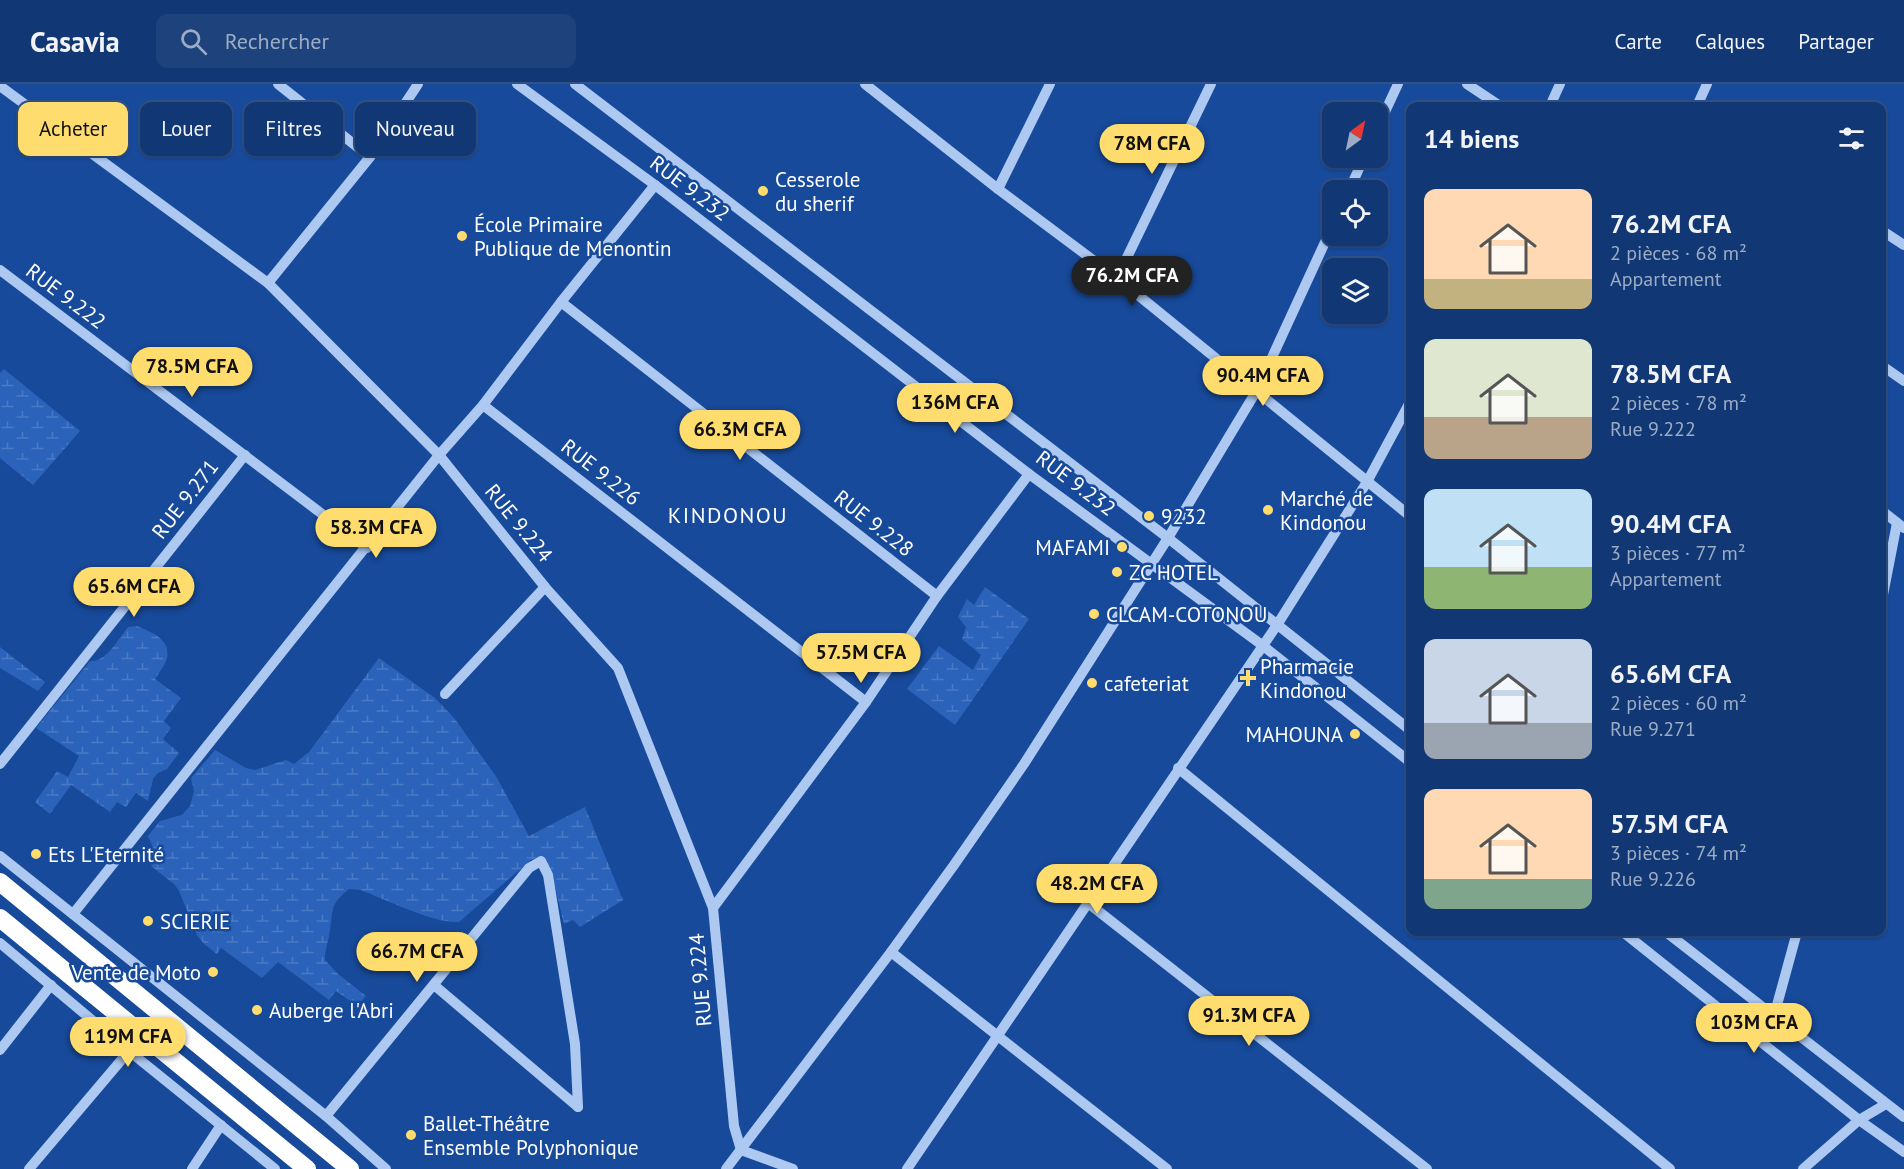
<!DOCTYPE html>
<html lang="fr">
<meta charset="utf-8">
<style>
body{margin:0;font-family:"PT Sans",sans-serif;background:#1e437c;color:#f1f3f6;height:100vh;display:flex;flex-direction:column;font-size:22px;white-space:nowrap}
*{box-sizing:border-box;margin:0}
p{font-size:20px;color:#9cacc5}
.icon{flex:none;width:33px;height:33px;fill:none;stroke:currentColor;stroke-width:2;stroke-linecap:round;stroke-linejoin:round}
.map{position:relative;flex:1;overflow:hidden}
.sheet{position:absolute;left:1406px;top:18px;width:480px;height:834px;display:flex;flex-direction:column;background:#113874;border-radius:12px;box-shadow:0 2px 4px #0004,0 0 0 2px #305286}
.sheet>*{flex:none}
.banner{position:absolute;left:18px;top:18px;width:570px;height:54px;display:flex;gap:12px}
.needle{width:39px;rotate:33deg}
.controls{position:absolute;left:1322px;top:18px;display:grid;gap:12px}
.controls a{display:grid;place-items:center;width:66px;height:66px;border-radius:12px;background:#113874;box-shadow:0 2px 4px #0004,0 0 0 2px #305286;font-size:30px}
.price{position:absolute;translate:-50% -51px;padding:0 14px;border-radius:21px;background:#ffdc6e;color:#111;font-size:20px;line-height:39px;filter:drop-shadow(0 2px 3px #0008)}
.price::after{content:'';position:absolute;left:50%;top:36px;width:18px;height:14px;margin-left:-9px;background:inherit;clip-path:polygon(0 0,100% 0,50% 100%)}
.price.current{background:#222;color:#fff}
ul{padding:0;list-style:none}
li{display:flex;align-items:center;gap:18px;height:150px;padding:0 18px}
li span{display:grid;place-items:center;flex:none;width:168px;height:120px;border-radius:12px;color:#555}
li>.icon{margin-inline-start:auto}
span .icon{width:72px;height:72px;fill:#fffc;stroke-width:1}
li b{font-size:26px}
h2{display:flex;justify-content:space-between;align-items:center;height:72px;padding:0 18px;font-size:26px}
.pill{padding:0 21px;border-radius:12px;background:#113874;box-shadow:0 2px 4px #0004,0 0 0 2px #305286;font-size:21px;line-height:54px}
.pill.current{background:#ffdc6e;color:#111}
header{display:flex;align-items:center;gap:36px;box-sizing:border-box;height:84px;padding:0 30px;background:#113874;border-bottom:2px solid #305286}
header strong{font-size:28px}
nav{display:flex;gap:33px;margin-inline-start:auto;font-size:21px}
.search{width:420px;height:54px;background:#1e437c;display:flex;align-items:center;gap:15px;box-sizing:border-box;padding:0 21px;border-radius:12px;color:#9cacc5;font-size:22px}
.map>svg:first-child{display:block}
</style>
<header>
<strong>Casavia</strong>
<div class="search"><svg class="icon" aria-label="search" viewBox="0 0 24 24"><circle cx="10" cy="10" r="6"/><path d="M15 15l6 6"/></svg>Rechercher</div>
<nav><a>Carte</a><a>Calques</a><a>Partager</a></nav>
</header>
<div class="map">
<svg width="1904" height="1085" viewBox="0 0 1904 1085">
<defs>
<pattern id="wetland-marsh" width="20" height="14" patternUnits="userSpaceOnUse" patternTransform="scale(1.5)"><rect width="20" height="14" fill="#2a63b9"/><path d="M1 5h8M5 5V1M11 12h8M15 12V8" fill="none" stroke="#4a7ac4"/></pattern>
</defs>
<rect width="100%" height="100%" fill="#174a9b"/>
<g fill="url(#wetland-marsh)">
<polygon points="4,285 80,347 33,401 0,374 0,289"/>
<polygon points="985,503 1029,535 955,641 907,605 939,562 973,586 981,571 962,555 966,543 958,533 967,515 974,521"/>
<path d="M137,542c14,6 34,13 30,32 -2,7 -8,15 -12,21l26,19 -17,23 7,7 -8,11 16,14 -12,16 -9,4 -5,6 -5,22 -12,-8 -10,14 -9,-5 -7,10 -39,-27 -21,29 -15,-12 22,-31 11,6 11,-21 -43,-28 54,-67c16,2 29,-23 38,-34z"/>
<polygon points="0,563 45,598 38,607 0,584"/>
<path d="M379,574l56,40 20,21 42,59 32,58 56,-29 38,93 -43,27 -7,-7 -9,4 -9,-37 -17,-30 -7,3 -72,62c-24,2 -74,-23 -99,-32l-11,-1c-22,17 -15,24 -20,47 -2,9 -4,15 -4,24l13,14 28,22 -9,10 -21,-15 -7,9 -51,-38 -16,16 -41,-30 -4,6 -13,-10 -7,-9 -18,-44 -4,-6 -24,-19 5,-12 -8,-18 12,-15 22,-6 8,-9 4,-15 -3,-13 24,-28 31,18 9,2 31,-10 8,4 15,-12z"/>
</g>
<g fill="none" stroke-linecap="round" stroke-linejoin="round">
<g stroke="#adc9f2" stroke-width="10">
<polyline points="278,0 370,73"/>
<polyline points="517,0 655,101 1029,390 1262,561 1410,678"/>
<polyline points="575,0 1168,454 1410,646"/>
<polyline points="865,0 998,105 1117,194 1410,432"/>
<polyline points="1467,0 1500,22"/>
<polyline points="0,2 268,199 439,371 545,503 618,584 713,824 734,1042 741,1066 793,1085"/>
<polyline points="1550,22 1560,0"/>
<polyline points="1697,22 1707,0"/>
<polyline points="1377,45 1398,0"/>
<polyline points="998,105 1050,0"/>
<polyline points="1349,106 1364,74"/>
<polyline points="1881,146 1904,161"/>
<polyline points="0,186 367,464"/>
<polyline points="1117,194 1211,0"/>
<polyline points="268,199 370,73 418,0"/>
<polyline points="561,218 937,512"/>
<polyline points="1881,281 1904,297"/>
<polyline points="483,321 866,618"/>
<polyline points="1881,426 1904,444"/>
<polyline points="1881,521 1897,439"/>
<polyline points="445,610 545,503"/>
<polyline points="0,680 245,371"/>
<polyline points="1178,684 1670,1085"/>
<polyline points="0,772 326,1032 386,1085"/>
<polyline points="1088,819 1427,1085"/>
<polyline points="713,824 866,618 937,512 1029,390"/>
<polyline points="73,830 439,371 483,321 561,218 655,101"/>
<polyline points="1623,848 1859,1036 1904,1068"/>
<polyline points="1666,848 1904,1033"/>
<polyline points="0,859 129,967 275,1085"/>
<polyline points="891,868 1167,1085"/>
<polyline points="434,901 578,1023"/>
<polyline points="1774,932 1797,848"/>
<polyline points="0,966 51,901"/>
<polyline points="326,1032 529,784 541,777 548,791 575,960 578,1023"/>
<polyline points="29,1085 129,967"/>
<polyline points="192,1085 221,1041"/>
<polyline points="726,1085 891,868 954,781 1024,680 1168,454 1257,306 1332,143"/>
<polyline points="907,1085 1277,541 1367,398 1410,318"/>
<polyline points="1803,1085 1859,1036 1886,1020"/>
</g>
<g stroke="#fff" stroke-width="18">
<polyline points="0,798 350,1085"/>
<polyline points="0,834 307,1085"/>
</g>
</g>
<g fill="#ffdc6e" stroke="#174a9b" stroke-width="2">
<circle cx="763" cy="107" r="6"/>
<circle cx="462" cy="152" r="6"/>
<circle cx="1268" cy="426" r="6"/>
<circle cx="1149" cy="432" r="6"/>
<circle cx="1122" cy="463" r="6"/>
<circle cx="1117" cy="488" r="6"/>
<circle cx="1094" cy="530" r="6"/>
<path d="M1245 585h6v6h6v6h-6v6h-6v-6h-6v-6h6z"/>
<circle cx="1092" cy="599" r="6"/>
<circle cx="1355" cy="650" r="6"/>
<circle cx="36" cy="770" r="6"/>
<circle cx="148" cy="837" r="6"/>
<circle cx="213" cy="888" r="6"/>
<circle cx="257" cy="926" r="6"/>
<circle cx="411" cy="1051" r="6"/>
</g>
<g text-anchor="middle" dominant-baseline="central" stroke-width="5" stroke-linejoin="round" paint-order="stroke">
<g font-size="21" fill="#fff" stroke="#174a9b" text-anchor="start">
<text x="775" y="95">Cesserole<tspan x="775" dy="24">du sherif</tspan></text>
<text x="474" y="140">École Primaire<tspan x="474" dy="24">Publique de Menontin</tspan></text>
<text x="1280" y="414">Marché de<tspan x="1280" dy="24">Kindonou</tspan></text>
<text x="1161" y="432">9232</text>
<text x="1110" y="463" text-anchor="end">MAFAMI</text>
<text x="1129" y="488">ZC HOTEL</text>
<text x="1106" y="530">CLCAM-COTONOU</text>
<text x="1260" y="582">Pharmacie<tspan x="1260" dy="24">Kindonou</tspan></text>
<text x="1104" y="599">cafeteriat</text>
<text x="1343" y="650" text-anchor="end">MAHOUNA</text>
<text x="48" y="770">Ets L'Eternité</text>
<text x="160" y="837">SCIERIE</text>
<text x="201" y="888" text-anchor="end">Vente de Moto</text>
<text x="269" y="926">Auberge l'Abri</text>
<text x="423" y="1039">Ballet-Théâtre<tspan x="423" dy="24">Ensemble Polyphonique</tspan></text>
</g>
<g font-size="21" fill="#fff" stroke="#174a9b">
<text transform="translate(690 104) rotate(37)">RUE 9.232</text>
<text transform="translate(66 212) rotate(37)">RUE 9.222</text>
<text transform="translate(601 388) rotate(38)">RUE 9.226</text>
<text transform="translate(1076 399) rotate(37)">RUE 9.232</text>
<text transform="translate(185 415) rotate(-52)">RUE 9.271</text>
<text transform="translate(519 439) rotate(51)">RUE 9.224</text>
<text transform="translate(874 439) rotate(38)">RUE 9.228</text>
<text transform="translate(700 896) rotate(-95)">RUE 9.224</text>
</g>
<g font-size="22" letter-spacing="1.5" fill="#fff" stroke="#174a9b">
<text x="728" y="431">KINDONOU</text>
</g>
</g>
</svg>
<div class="controls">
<a><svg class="needle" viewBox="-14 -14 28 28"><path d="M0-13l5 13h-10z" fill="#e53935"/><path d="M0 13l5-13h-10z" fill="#9cacc5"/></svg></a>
<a><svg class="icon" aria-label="locate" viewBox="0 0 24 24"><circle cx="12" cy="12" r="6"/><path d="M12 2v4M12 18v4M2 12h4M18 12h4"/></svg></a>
<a><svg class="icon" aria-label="layers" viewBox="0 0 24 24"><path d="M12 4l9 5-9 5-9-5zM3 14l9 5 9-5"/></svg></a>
</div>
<b class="price" style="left:1152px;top:91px">78M CFA</b>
<b class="price current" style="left:1132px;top:223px">76.2M CFA</b>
<b class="price" style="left:192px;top:314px">78.5M CFA</b>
<b class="price" style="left:1263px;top:323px">90.4M CFA</b>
<b class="price" style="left:955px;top:350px">136M CFA</b>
<b class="price" style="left:740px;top:377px">66.3M CFA</b>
<b class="price" style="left:376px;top:475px">58.3M CFA</b>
<b class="price" style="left:134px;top:534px">65.6M CFA</b>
<b class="price" style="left:861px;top:600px">57.5M CFA</b>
<b class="price" style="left:1097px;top:831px">48.2M CFA</b>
<b class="price" style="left:417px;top:899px">66.7M CFA</b>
<b class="price" style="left:1249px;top:963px">91.3M CFA</b>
<b class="price" style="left:1754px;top:970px">103M CFA</b>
<b class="price" style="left:128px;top:984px">119M CFA</b>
<div class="banner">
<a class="pill current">Acheter</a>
<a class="pill">Louer</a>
<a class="pill">Filtres</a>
<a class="pill">Nouveau</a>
</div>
<section class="sheet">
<h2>14 biens<svg class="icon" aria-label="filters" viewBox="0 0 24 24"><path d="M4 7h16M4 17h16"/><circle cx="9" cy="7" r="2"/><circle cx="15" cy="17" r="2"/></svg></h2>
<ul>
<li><span style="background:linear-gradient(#ffd9b3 75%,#c2b280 0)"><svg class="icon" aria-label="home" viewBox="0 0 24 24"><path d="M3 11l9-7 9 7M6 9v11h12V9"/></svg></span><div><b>76.2M CFA</b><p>2 pièces · 68 m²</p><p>Appartement</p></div></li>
<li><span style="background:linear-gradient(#dfe7d0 65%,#b9a48a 0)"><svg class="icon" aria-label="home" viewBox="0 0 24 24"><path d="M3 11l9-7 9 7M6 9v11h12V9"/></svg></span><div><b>78.5M CFA</b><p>2 pièces · 78 m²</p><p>Rue 9.222</p></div></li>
<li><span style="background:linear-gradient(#bfe0f5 65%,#8fb573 0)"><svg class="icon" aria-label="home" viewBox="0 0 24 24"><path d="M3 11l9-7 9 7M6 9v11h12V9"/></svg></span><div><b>90.4M CFA</b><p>3 pièces · 77 m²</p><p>Appartement</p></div></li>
<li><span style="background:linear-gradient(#c9d6e8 70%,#9aa5b1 0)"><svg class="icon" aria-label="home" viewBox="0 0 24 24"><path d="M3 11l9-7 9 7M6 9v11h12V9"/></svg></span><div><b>65.6M CFA</b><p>2 pièces · 60 m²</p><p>Rue 9.271</p></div></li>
<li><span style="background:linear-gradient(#ffd9b3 75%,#7fa58c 0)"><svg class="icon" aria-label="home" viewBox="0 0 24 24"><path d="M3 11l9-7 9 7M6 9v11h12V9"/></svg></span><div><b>57.5M CFA</b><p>3 pièces · 74 m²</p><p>Rue 9.226</p></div></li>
</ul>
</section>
</div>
